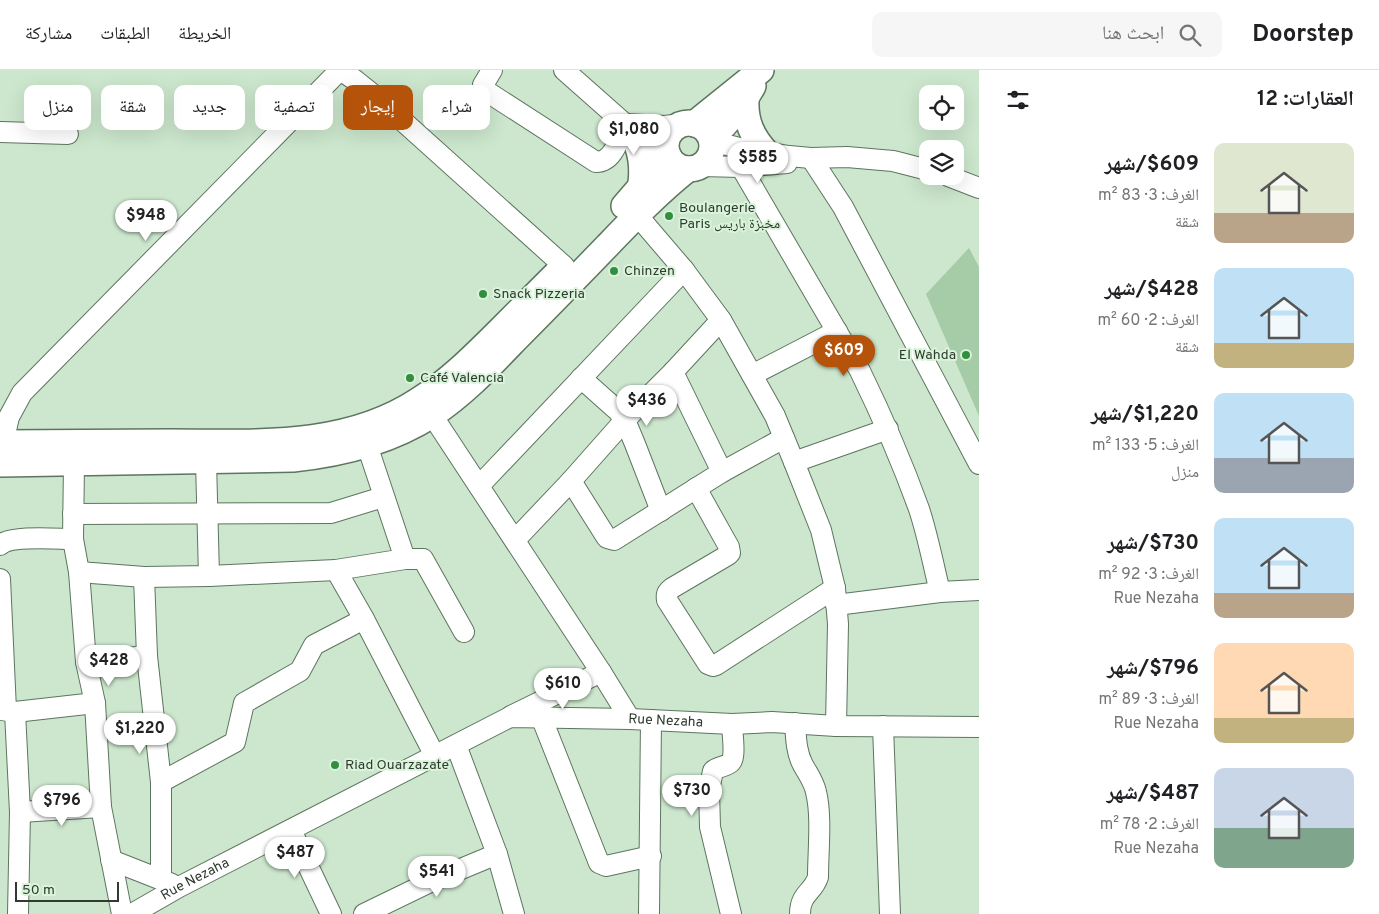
<!DOCTYPE html>
<html lang="ar">
<meta charset="utf-8">
<style>
body{margin:0;font-family:Overpass,"Noto Naskh Arabic",sans-serif;background:#f6f6f6;color:#202124;direction:rtl;height:100vh;display:flex;flex-direction:column;font-size:19px;white-space:nowrap}
*{box-sizing:border-box;margin:0}
p{font-size:16px;color:#757577}
.icon{flex:none;width:28px;height:28px;fill:none;stroke:currentColor;stroke-width:2;stroke-linecap:round;stroke-linejoin:round}
.map{position:relative;flex:1;overflow:hidden;direction:ltr}
.drawer{display:flex;flex-direction:column;background:#fff;width:400px}
.drawer>*{flex:none}
.top-card{position:absolute;left:15px;top:15px;width:475px;height:45px;direction:rtl;display:flex;gap:10px}
.tools{position:absolute;left:919px;top:15px;display:grid;gap:10px}
.tools a{display:grid;place-items:center;width:45px;height:45px;border-radius:10px;background:#fff;box-shadow:0 5px 20px #0002;font-size:25px}
.scale{position:absolute;left:15px;bottom:12px;width:104px;box-sizing:border-box;padding-left:5px;border:2px solid #303a30;border-top:0;font-size:14px;line-height:18px;white-space:nowrap;color:#303a30;-webkit-text-stroke:4px #d9f4da;paint-order:stroke}
.price{position:absolute;translate:-50% -42px;padding:0 11px;border-radius:18px;background:#fff;color:#222;font-size:16px;line-height:32px;filter:drop-shadow(0 1px 2px #0008)}
.price::after{content:'';position:absolute;left:50%;top:30px;width:15px;height:11px;margin-left:-8px;background:inherit;clip-path:polygon(0 0,100% 0,50% 100%)}
.price.current{background:#b45309;color:#fff}
ul{padding:0;list-style:none}
li{display:flex;align-items:center;gap:15px;height:125px;padding:0 25px}
li span{display:grid;place-items:center;flex:none;width:140px;height:100px;border-radius:10px;color:#555}
li>.icon{margin-inline-start:auto}
span .icon{width:60px;height:60px;fill:#fffc;stroke-width:1}
li b{font-size:21px}
h2{display:flex;justify-content:space-between;align-items:center;height:60px;padding:0 25px;font-size:21px}
.tag{padding:0 18px;border-radius:10px;background:#fff;box-shadow:0 5px 20px #0002;font-size:18px;line-height:45px}
.tag.current{background:#b45309;color:#fff}
header{display:flex;align-items:center;gap:30px;box-sizing:border-box;height:70px;padding:0 25px;background:#fff;border-bottom:1px solid #e0e0e0}
header strong{font-size:24px}
nav{display:flex;gap:28px;margin-inline-start:auto;font-size:18px}
.search{width:350px;height:45px;background:#f6f6f6;display:flex;align-items:center;gap:12px;box-sizing:border-box;padding:0 18px;border-radius:10px;color:#757577;font-size:19px}
main{display:flex;flex:1;min-height:0}
.map>svg:first-child{display:block}
</style>
<header>
<strong>Doorstep</strong>
<div class="search"><svg class="icon" aria-label="search" viewBox="0 0 24 24"><circle cx="10" cy="10" r="6"/><path d="M15 15l6 6"/></svg>ابحث هنا</div>
<nav><a>الخريطة</a><a>الطبقات</a><a>مشاركة</a></nav>
</header>
<main>
<section class="drawer">
<h2>العقارات: 12<svg class="icon" aria-label="filters" viewBox="0 0 24 24"><path d="M4 7h16M4 17h16"/><circle cx="9" cy="7" r="2"/><circle cx="15" cy="17" r="2"/></svg></h2>
<ul>
<li><span style="background:linear-gradient(#dfe7d0 70%,#b9a48a 0)"><svg class="icon" aria-label="home" viewBox="0 0 24 24"><path d="M3 11l9-7 9 7M6 9v11h12V9"/></svg></span><div><b>$609/شهر</b><p>الغرف: 3 · 83 m²</p><p>شقة</p></div></li>
<li><span style="background:linear-gradient(#bfe0f5 75%,#c2b280 0)"><svg class="icon" aria-label="home" viewBox="0 0 24 24"><path d="M3 11l9-7 9 7M6 9v11h12V9"/></svg></span><div><b>$428/شهر</b><p>الغرف: 2 · 60 m²</p><p>شقة</p></div></li>
<li><span style="background:linear-gradient(#bfe0f5 65%,#9aa5b1 0)"><svg class="icon" aria-label="home" viewBox="0 0 24 24"><path d="M3 11l9-7 9 7M6 9v11h12V9"/></svg></span><div><b>$1,220/شهر</b><p>الغرف: 5 · 133 m²</p><p>منزل</p></div></li>
<li><span style="background:linear-gradient(#bfe0f5 75%,#b9a48a 0)"><svg class="icon" aria-label="home" viewBox="0 0 24 24"><path d="M3 11l9-7 9 7M6 9v11h12V9"/></svg></span><div><b>$730/شهر</b><p>الغرف: 3 · 92 m²</p><p>Rue Nezaha</p></div></li>
<li><span style="background:linear-gradient(#ffd9b3 75%,#c2b280 0)"><svg class="icon" aria-label="home" viewBox="0 0 24 24"><path d="M3 11l9-7 9 7M6 9v11h12V9"/></svg></span><div><b>$796/شهر</b><p>الغرف: 3 · 89 m²</p><p>Rue Nezaha</p></div></li>
<li><span style="background:linear-gradient(#c9d6e8 60%,#7fa58c 0)"><svg class="icon" aria-label="home" viewBox="0 0 24 24"><path d="M3 11l9-7 9 7M6 9v11h12V9"/></svg></span><div><b>$487/شهر</b><p>الغرف: 2 · 78 m²</p><p>Rue Nezaha</p></div></li>
</ul>
</section>
<div class="map">
<svg width="979" height="844" viewBox="0 0 979 844">
<rect width="100%" height="100%" fill="#cce7cd"/>
<polygon fill="#a6cba7" points="969,178 979,197 979,346 926,224"/>
<g fill="none" stroke-linecap="round" stroke-linejoin="round">
<defs>
<g id="minor">
<polyline points="340,0 355,10 375,26 564,196"/>
<path d="M492,0l-9,15 3,6 110,71c18,0 23,-24 29,-38"/>
<path d="M564,0l61,54c12,14 24,22 42,28"/>
<polyline points="625,54 664,56 684,54"/>
<polyline points="0,62 68,64"/>
<polyline points="712,71 739,78 789,86 811,88 847,87 893,91 928,100"/>
<polyline points="811,88 843,137 979,394"/>
<polyline points="701,96 741,97 787,93"/>
<path d="M741,97l119,204c22,45 42,91 59,138 9,27 14,55 21,83"/>
<polyline points="948,106 979,118"/>
<polyline points="637,145 684,200 721,250 775,346 794,392 821,460 835,518 838,554 836,656"/>
<polyline points="673,302 722,402"/>
<polyline points="752,305 837,261"/>
<polyline points="581,308 618,341 625,350 635,374 661,441"/>
<polyline points="432,345 601,602 630,649"/>
<polyline points="3,373 9,347 22,323 340,0"/>
<polyline points="367,375 405,489 336,500 364,549 435,686"/>
<polyline points="206,391 209,506"/>
<polyline points="794,392 888,359"/>
<polyline points="74,393 73,469 79,502 86,592 95,633 101,737 122,844"/>
<polyline points="571,411 605,465 607,468 614,470 722,402 784,368"/>
<polyline points="479,416 684,200"/>
<path d="M696,418l33,59 1,6 -2,2 -56,33c-5,4 -6,6 -5,12l41,64 5,2 3,-1 119,-77"/>
<polyline points="73,444 331,443 383,427"/>
<polyline points="515,470 571,411 625,350 673,302 721,250"/>
<path d="M0,475c11,-10 57,-6 73,-6"/>
<polyline points="405,489 423,489 464,562"/>
<polyline points="79,502 144,507 209,506 336,500"/>
<polyline points="144,507 147,586"/>
<polyline points="0,509 6,640"/>
<polyline points="836,535 940,522 979,520"/>
<polyline points="86,592 147,586 161,712 161,809"/>
<polyline points="2,640 15,642 95,633"/>
<polyline points="15,642 20,742 18,844"/>
<polyline points="511,646 601,602"/>
<polyline points="542,649 599,793 606,796 651,786"/>
<path d="M795,653c1,14 1,29 8,42 5,9 11,17 13,27 6,24 2,59 2,85 -5,16 -18,16 -18,37"/>
<polyline points="883,656 890,844"/>
<polyline points="456,675 497,784 514,844"/>
<polyline points="161,712 235,672 244,633 300,601 314,575 364,549"/>
<polyline points="20,742 101,737"/>
<polyline points="291,760 331,844"/>
<polyline points="111,790 172,814"/>
<path id="s1" d="M132,844l47,-27 331,-170 120,2 102,5 40,-2 64,4 143,1"/>
<polyline points="364,844 432,811 497,784"/>
<polyline points="649,844 651,650"/>
<path d="M731,844l-21,-87 -1,-37 4,-19c5,-5 14,-4 18,-9 5,-5 1,-31 1,-38"/>
</g>
<g id="major">
<path d="M746,30c-1,21 6,37 21,53"/>
<circle cx="689" cy="76" r="23"/>
<polyline points="694,54 761,0"/>
<path d="M632,62c9,19 12,36 8,57"/>
<path d="M711,68c17,-15 31,-31 42,-52"/>
<polyline points="624,136 668,85"/>
<path d="M0,373c57,0 113,-1 170,-1 85,0 175,7 249,-42 30,-19 55,-44 80,-69 20,-20 41,-41 61,-61"/>
<path d="M0,394l293,-5c49,-5 97,-17 139,-44 32,-21 58,-49 84,-76 31,-31 62,-63 92,-94 26,-27 51,-53 80,-76"/>
</g>
</defs>
<use href="#minor" stroke="#5d755e" stroke-width="22"/>
<use href="#major" stroke="#5d755e" stroke-width="28"/>
<use href="#minor" stroke="#fff" stroke-width="20"/>
<use href="#major" stroke="#fff" stroke-width="25"/>
</g>
<g fill="#338e3f" stroke="#d9f4da" stroke-width="2">
<circle cx="669" cy="146" r="5"/>
<circle cx="614" cy="201" r="5"/>
<circle cx="483" cy="224" r="5"/>
<circle cx="966" cy="285" r="5"/>
<circle cx="410" cy="308" r="5"/>
<circle cx="335" cy="695" r="5"/>
</g>
<g text-anchor="middle" dominant-baseline="central" stroke-width="4" stroke-linejoin="round" paint-order="stroke">
<g font-size="14" fill="#303a30" stroke="#d9f4da" text-anchor="start">
<text x="679" y="138">Boulangerie<tspan x="679" dy="16">Paris مخبزة باريس</tspan></text>
<text x="624" y="201">Chinzen</text>
<text x="493" y="224">Snack Pizzeria</text>
<text x="956" y="285" text-anchor="end">El Wahda</text>
<text x="420" y="308">Café Valencia</text>
<text x="345" y="695">Riad Ouarzazate</text>
</g>
<g font-size="14" fill="#303a30" stroke="#d9f4da">
<text stroke="none"><textPath href="#s1" startOffset="582">Rue Nezaha</textPath></text>
<text stroke="none"><textPath href="#s1" startOffset="72">Rue Nezaha</textPath></text>
</g>
</g>
</svg>
<div class="tools">
<a><svg class="icon" aria-label="locate" viewBox="0 0 24 24"><circle cx="12" cy="12" r="6"/><path d="M12 2v4M12 18v4M2 12h4M18 12h4"/></svg></a>
<a><svg class="icon" aria-label="layers" viewBox="0 0 24 24"><path d="M12 4l9 5-9 5-9-5zM3 14l9 5 9-5"/></svg></a>
</div>
<div class="scale">50 m</div>
<b class="price" style="left:634px;top:86px">$1,080</b>
<b class="price" style="left:758px;top:114px">$585</b>
<b class="price" style="left:146px;top:172px">$948</b>
<b class="price current" style="left:844px;top:307px">$609</b>
<b class="price" style="left:647px;top:357px">$436</b>
<b class="price" style="left:109px;top:617px">$428</b>
<b class="price" style="left:563px;top:640px">$610</b>
<b class="price" style="left:140px;top:685px">$1,220</b>
<b class="price" style="left:692px;top:747px">$730</b>
<b class="price" style="left:62px;top:757px">$796</b>
<b class="price" style="left:295px;top:809px">$487</b>
<b class="price" style="left:437px;top:828px">$541</b>
<div class="top-card">
<a class="tag">شراء</a>
<a class="tag current">إيجار</a>
<a class="tag">تصفية</a>
<a class="tag">جديد</a>
<a class="tag">شقة</a>
<a class="tag">منزل</a>
</div>
</div>
</main>
